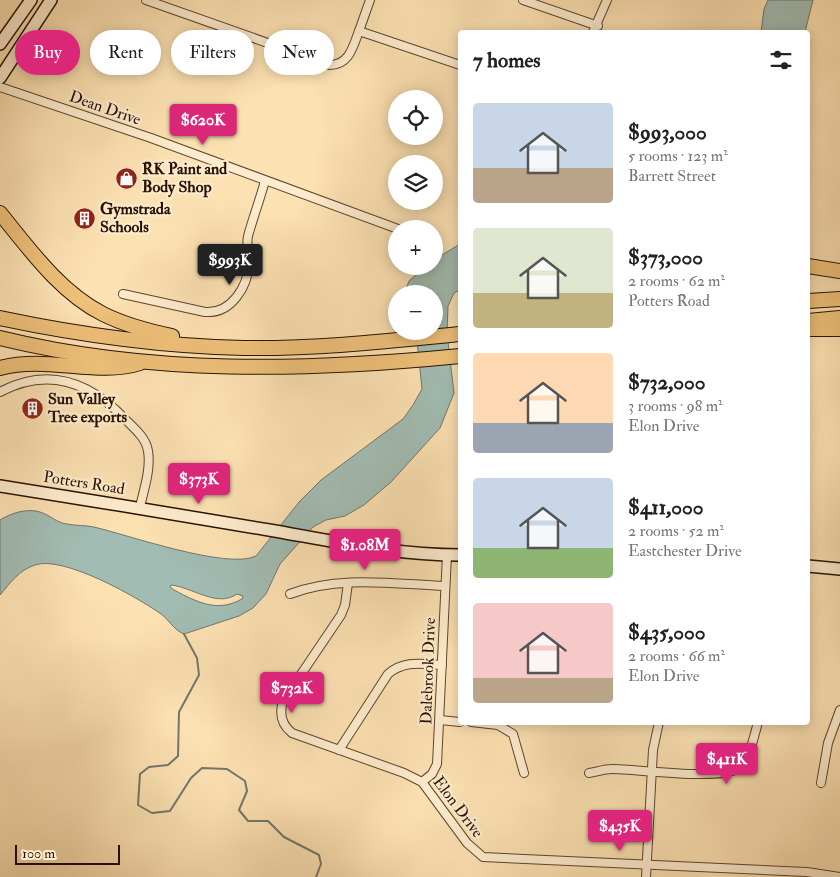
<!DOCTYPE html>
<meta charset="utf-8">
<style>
body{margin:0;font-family:"IM FELL Double Pica",serif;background:#f6f6f6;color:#222;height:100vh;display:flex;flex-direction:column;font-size:19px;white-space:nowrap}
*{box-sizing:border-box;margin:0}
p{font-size:16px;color:#767676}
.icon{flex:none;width:28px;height:28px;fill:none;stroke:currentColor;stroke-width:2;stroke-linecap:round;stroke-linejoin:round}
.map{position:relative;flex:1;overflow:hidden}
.drawer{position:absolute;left:458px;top:30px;width:352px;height:695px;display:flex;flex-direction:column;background:#fff;border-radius:5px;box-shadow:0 2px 12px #0003}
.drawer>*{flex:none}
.hud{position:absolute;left:15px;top:30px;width:368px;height:45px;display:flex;gap:10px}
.buttons{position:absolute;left:388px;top:90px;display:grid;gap:10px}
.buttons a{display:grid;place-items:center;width:55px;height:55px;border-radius:50%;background:#fff;box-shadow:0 2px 12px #0003;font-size:25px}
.scale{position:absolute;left:15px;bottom:12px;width:105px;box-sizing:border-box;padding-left:5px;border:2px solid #291001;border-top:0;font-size:14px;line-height:18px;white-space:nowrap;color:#291001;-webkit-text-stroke:4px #fdeccd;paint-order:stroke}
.price{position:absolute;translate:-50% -42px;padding:0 11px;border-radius:5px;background:#db2777;color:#fff;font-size:16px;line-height:32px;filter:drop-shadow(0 1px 2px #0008)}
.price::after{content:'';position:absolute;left:50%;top:30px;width:15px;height:11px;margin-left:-8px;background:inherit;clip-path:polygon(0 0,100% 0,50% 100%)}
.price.active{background:#222;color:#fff}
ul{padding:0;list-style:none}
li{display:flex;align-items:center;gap:15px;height:125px;padding:0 15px}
li span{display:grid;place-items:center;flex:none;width:140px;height:100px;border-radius:5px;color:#555}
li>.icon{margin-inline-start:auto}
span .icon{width:60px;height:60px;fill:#fffc;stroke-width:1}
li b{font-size:21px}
h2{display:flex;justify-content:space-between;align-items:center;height:60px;padding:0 15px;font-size:21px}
.pill{padding:0 18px;border-radius:22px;background:#fff;box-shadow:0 2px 12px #0003;font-size:18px;line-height:45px}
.pill.active{background:#db2777;color:#fff}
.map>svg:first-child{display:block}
</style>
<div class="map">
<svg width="840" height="877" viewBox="0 0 840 877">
<rect width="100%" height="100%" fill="#fce1b2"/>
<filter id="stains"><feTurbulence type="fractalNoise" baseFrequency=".004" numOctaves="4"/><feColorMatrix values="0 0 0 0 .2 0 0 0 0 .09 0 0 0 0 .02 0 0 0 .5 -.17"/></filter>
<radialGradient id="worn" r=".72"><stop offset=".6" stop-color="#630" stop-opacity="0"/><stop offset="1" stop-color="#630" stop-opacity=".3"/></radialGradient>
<g fill="#a1bcb3" stroke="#71776c" fill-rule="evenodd">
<polygon points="768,0 813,0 805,32 761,32 764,9"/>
<path d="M460,244v46l-6,3 -6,13 -1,27 7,60 -14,35 -49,54 -27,23 -19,11 -19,4 -13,7 -33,37 -14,30 -13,14 -14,8 -55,18c-9,-3 -15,-14 -23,-20 -24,-17 -98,-59 -126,-49 -16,5 -25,18 -35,30v-75c11,-7 27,-12 40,-8 10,3 17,11 27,12 9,2 18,1 27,3 34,8 134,43 162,29l44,-55 21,-21 82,-61 10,-14 9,-16 -6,-58h18v-37h-30l5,-13 17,-15h8v-6zM171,585c21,2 46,23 66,9l6,2 -1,3c-25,14 -45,3 -68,-9l-4,-3z"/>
</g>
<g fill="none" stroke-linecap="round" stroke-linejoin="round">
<polyline stroke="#71776c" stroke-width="2" points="184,634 197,658 199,675 179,712 178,756 168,765 149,767 140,774 138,805 152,813 170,811 191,778 202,768 227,769 245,781 247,791 239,810 248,821 268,821 284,837 319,855 321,864 316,877"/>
<defs>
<g id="street">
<path d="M146,0l184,65c19,0 23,-18 29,-34l101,34"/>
<polyline points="523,0 598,26"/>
<polyline points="359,31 370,0"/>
<polyline points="593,32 607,0"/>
<polyline points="0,87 151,138 398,229"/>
<path d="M123,294l82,18c26,2 43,-25 44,-49 0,-9 -3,-17 -1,-27 5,-18 12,-37 17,-55"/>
<path d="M0,392c49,-26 91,-9 126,28 9,9 20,18 22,31 3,18 -4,38 -8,56"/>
<path d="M348,583l-3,22 -4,10 -58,86c-4,13 -1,24 9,32l112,40 18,9 45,61 16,14 324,15 33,5"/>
<path d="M290,594c48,-19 104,-10 154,-8"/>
<polyline points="440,720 460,722"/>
<polyline points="471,722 498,725 513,734 524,773"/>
<path d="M339,750l49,-76c16,-14 34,-10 54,-9"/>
<path d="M589,773c7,-1 15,-4 23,-4 25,0 110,12 126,-1 12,-9 16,-32 20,-46"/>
<polyline points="422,782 432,774 437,764 447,555"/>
<polyline points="821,783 828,743 840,710"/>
<polyline points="646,877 653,750 659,722"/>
</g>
<g id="secondary">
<polyline points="0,44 31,0"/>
<polyline points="0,78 51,0"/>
<path d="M0,486c90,14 179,29 269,44 63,11 127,25 191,25"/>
<polyline points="808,566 840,569"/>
</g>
<g id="highway">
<path d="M0,213c30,37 60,79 103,101 22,11 45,17 69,22"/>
<polyline points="808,266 840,271"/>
<polyline points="808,301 840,299"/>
<path d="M0,318c80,17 162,28 244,30 72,1 145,-7 216,-14"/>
<polyline points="808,321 840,318"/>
<polyline points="808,329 840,329"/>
<path d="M0,338c151,37 307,33 460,18"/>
<path d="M0,368c47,-13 97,9 140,-5"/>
</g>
</defs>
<use href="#street" stroke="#5e442d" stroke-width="10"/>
<use href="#secondary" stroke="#291001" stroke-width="14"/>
<use href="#highway" stroke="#291001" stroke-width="16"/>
<use href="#street" stroke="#fdeccd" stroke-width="8"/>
<use href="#secondary" stroke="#fdeccd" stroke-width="11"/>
<use href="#highway" stroke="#eec079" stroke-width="14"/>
</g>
<defs>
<symbol id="shop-disc" viewBox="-11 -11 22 22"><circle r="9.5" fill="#8f2418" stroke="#fdeccd"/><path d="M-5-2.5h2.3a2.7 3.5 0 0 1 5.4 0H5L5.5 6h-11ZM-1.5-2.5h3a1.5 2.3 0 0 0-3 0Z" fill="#fff"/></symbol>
<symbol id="building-disc" viewBox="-11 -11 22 22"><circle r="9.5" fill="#8f2418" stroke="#fdeccd"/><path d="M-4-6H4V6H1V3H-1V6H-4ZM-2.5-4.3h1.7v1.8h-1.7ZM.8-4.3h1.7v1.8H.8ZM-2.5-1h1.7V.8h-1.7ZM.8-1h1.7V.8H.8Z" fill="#fff"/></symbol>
</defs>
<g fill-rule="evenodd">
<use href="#shop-disc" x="114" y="166" width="25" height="25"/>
<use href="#building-disc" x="72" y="206" width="25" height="25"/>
<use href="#building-disc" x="20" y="396" width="25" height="25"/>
</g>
<g text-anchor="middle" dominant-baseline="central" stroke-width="4.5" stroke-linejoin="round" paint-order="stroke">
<g font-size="16" fill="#291001" stroke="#fdeccd">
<text transform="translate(105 108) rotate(19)">Dean Drive</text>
<text transform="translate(84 483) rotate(9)">Potters Road</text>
<text transform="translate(428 671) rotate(-88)">Dalebrook Drive</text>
<text transform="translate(458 807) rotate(53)">Elon Drive</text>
</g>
<g font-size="16" font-weight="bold" fill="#291001" stroke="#fdeccd" text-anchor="start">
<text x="142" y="169">RK Paint and<tspan x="142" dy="18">Body Shop</tspan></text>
<text x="100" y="209">Gymstrada<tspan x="100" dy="18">Schools</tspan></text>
<text x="48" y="399">Sun Valley<tspan x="48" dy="18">Tree exports</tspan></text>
</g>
</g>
<rect width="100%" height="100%" filter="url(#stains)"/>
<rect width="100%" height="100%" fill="url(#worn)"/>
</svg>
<div class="buttons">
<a><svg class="icon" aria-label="locate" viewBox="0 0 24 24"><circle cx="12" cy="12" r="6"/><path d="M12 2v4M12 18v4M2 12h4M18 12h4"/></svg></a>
<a><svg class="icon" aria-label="layers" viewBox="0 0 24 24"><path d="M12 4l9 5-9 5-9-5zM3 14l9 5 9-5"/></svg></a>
<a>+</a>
<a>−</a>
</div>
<div class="scale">100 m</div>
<b class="price" style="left:203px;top:146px">$620K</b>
<b class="price active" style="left:230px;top:286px">$993K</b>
<b class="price" style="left:199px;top:505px">$373K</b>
<b class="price" style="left:365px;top:571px">$1.08M</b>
<b class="price" style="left:292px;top:714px">$732K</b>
<b class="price" style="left:727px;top:785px">$411K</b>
<b class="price" style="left:620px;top:852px">$435K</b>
<div class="hud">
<a class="pill active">Buy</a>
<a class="pill">Rent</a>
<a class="pill">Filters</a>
<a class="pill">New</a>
</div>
<section class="drawer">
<h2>7 homes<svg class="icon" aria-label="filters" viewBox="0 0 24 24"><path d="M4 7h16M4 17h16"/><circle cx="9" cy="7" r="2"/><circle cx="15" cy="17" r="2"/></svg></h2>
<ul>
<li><span style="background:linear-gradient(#c9d6e8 65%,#b9a48a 0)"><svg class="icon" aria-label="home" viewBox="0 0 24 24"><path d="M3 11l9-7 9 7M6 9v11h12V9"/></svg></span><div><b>$993,000</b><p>5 rooms · 123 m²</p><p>Barrett Street</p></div></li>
<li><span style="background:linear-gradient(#dfe7d0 65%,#c2b280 0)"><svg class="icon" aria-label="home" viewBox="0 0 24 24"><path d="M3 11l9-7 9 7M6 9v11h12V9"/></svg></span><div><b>$373,000</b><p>2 rooms · 62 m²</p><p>Potters Road</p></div></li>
<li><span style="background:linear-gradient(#ffd9b3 70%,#9aa5b1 0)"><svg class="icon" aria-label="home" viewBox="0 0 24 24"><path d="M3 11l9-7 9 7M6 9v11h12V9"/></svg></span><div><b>$732,000</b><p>3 rooms · 98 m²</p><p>Elon Drive</p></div></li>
<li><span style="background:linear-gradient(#c9d6e8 70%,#8fb573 0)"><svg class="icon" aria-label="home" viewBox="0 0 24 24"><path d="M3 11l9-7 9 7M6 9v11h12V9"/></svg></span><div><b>$411,000</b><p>2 rooms · 52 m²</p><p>Eastchester Drive</p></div></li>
<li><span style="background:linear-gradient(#f6c9c9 75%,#b9a48a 0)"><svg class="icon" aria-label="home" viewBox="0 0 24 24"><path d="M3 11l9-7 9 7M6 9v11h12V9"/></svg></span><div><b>$435,000</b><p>2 rooms · 66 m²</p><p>Elon Drive</p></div></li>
</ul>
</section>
</div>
